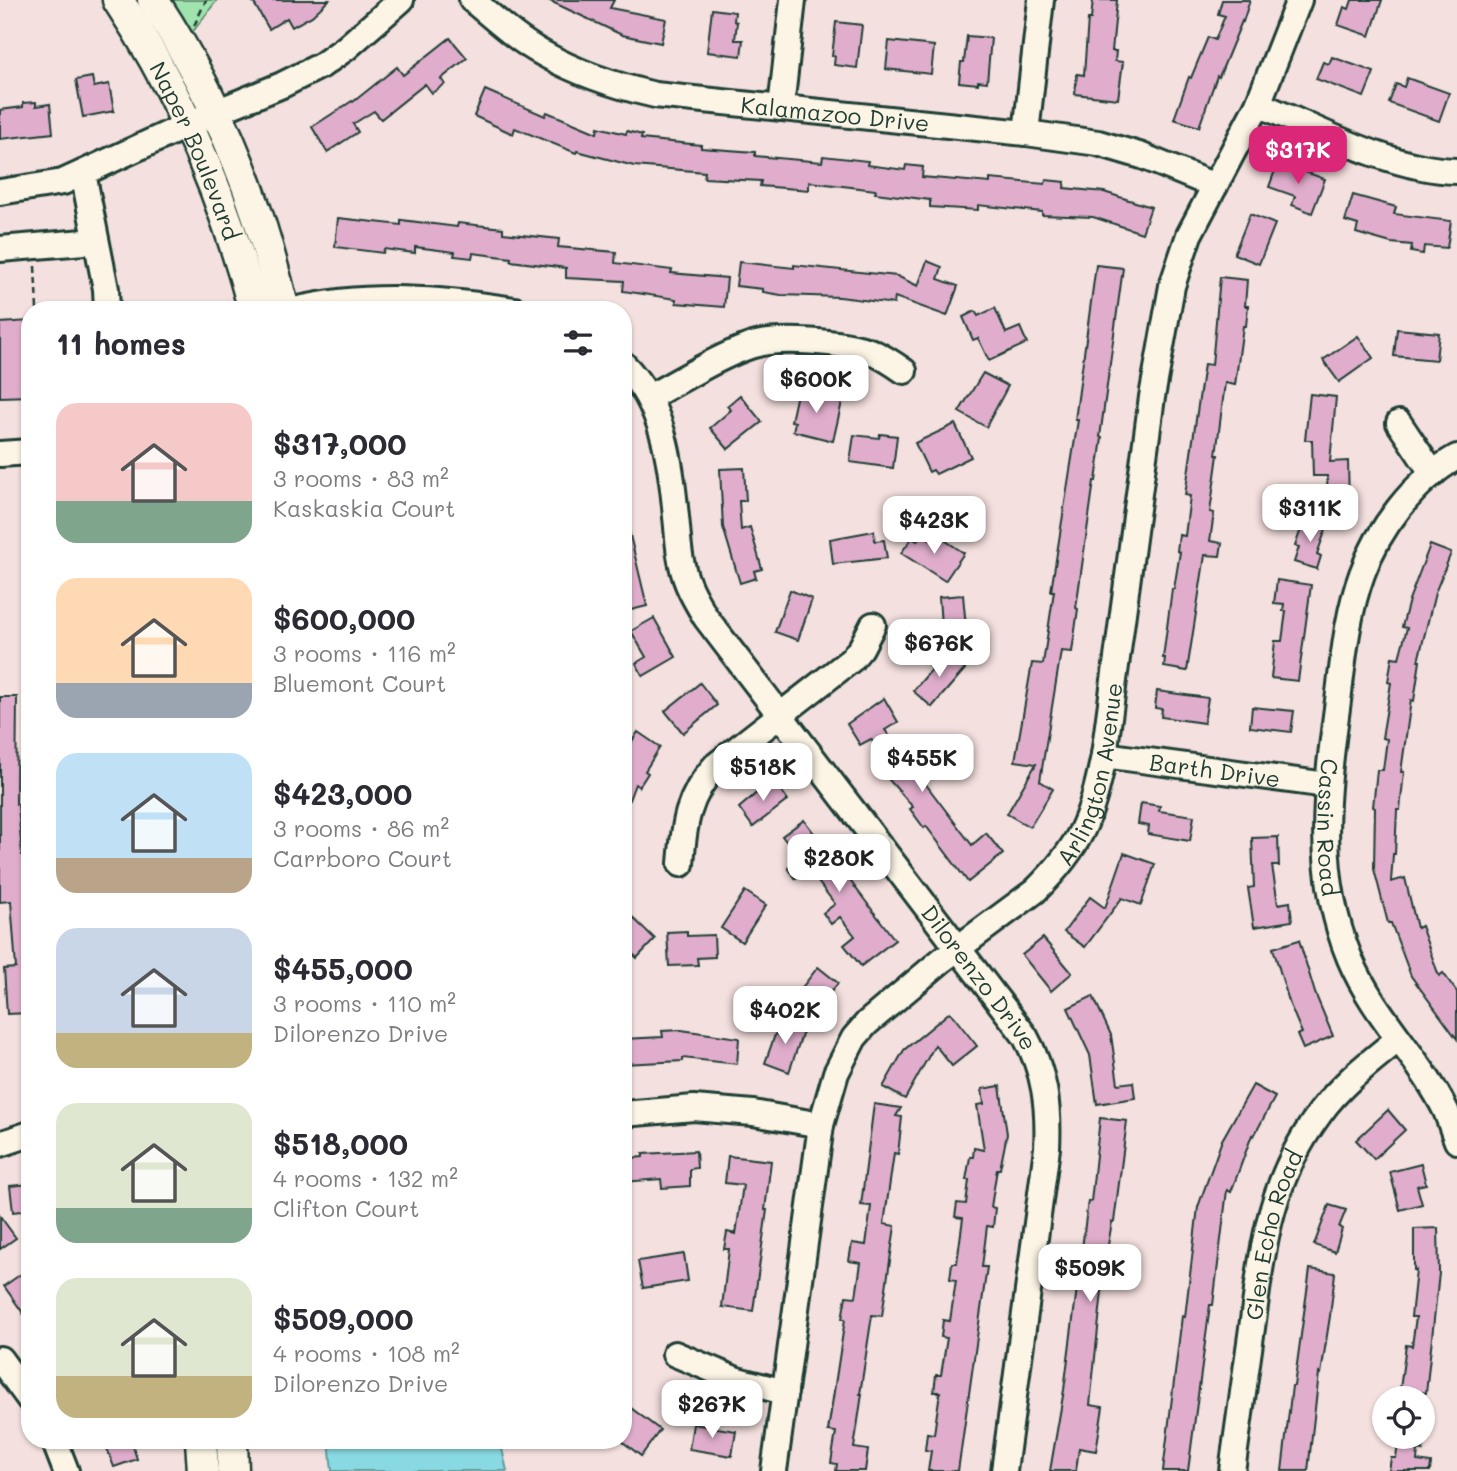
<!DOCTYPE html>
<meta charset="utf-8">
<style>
body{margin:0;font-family:Mali,sans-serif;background:#f2f2f3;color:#2b2b33;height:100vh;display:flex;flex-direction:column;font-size:26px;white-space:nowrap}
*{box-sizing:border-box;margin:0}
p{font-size:23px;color:#7c7c81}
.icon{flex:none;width:38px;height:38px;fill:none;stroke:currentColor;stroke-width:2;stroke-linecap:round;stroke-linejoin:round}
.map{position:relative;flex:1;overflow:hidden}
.panel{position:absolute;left:21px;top:301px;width:611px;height:1148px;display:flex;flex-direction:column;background:#fff;border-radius:28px;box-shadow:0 2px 5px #0004}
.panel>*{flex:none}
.fabs{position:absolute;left:1372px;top:1386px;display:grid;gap:14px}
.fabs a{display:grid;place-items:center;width:63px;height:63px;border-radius:50%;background:#fff;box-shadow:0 2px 5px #0004;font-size:35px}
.price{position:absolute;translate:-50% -60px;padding:0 16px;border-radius:14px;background:#fff;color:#222;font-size:23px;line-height:46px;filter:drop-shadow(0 2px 4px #0008)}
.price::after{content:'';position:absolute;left:50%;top:42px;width:21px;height:16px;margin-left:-10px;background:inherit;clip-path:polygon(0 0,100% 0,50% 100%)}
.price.selected{background:#db2777;color:#fff}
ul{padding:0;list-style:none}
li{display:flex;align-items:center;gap:21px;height:175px;padding:0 35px}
li span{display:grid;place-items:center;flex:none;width:196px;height:140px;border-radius:21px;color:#555}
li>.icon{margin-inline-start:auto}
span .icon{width:84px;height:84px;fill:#fffc;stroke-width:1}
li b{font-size:30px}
h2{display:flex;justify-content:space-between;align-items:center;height:84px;padding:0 35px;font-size:30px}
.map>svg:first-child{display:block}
</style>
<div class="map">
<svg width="1457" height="1471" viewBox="0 0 1457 1471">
<rect width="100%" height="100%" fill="#f4e0de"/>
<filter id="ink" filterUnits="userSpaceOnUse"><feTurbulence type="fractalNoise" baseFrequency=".0143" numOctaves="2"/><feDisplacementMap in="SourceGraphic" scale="14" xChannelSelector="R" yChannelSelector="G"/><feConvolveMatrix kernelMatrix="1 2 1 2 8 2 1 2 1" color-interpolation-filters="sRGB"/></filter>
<g filter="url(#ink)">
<polygon fill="#a1e3ae" stroke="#609071" stroke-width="2" points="164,0 217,0 188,38"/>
<polygon fill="#88d9e2" stroke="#5e9b9c" stroke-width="2" points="329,1440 500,1440 507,1471 332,1471"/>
<g fill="#e0aecc" stroke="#1f3d34" stroke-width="2">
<polygon points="252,0 329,0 312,16 292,27 287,18 269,29"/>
<polygon points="548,0 614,0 610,8 666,19 661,43 622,35"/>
<polygon points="1093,0 1117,0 1112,51 1116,51 1115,61 1123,62 1118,99 1075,94 1077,74 1084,75 1088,19 1091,19"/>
<polygon points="1222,0 1250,0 1243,22 1242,21 1219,77 1217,76 1199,127 1174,119 1189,77 1191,78 1208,37 1215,40 1225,16 1218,14"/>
<polygon points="1352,0 1382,0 1370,36 1338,25 1344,7 1349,9"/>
<polygon points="712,9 735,12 734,21 737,22 735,40 743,40 741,56 707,52"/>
<polygon points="836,22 862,25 857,68 834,65 835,56 832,56"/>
<polygon points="967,36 991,38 987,82 978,81 978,84 959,82 961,62 964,62"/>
<polygon points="450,38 467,58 441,79 445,84 432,93 425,84 381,119 374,111 353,124 358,132 327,152 312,127 352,101 353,102 397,67 403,75"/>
<polygon points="889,41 934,46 931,74 886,69"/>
<polygon points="1332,57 1374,72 1364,97 1316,79 1323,62 1329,64"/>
<polygon points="92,77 94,87 109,84 114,111 83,117 76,80"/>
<polygon points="1407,78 1449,93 1439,121 1389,103 1396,84 1404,87"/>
<polygon points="485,90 545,116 547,112 597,133 598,127 626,134 627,131 642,135 641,139 701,145 701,148 755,152 755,156 822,162 823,156 868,161 867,165 905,170 906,165 923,167 922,177 990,183 990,179 1045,184 1046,180 1065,182 1064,188 1104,192 1151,207 1142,233 1093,217 1042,215 1042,212 978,205 978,210 930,207 930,200 875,193 876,190 809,182 809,190 760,186 761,181 704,178 705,172 634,166 577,151 576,153 515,128 513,134 474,116"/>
<polygon points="36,102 36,106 50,104 53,133 0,139 0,110 23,107 23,103"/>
<polygon points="1278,162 1325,179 1312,213 1292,205 1295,196 1269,187"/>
<polygon points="1353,195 1396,207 1394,214 1451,221 1447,248 1424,246 1423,254 1411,252 1412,245 1391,243 1356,233 1358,225 1345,221"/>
<polygon points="1250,214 1275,224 1259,264 1234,254"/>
<polygon points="338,218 401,225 401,220 457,227 458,223 503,228 503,233 559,239 558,247 616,252 615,263 672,270 671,273 727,278 724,307 676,303 676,299 623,291 624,281 566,278 566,268 511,261 511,258 473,253 472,258 454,256 455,252 415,247 415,253 384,249 383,253 335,247"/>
<polygon points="927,261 942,267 938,279 958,286 947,316 895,297 894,304 840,297 781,295 763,292 763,289 736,286 739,262 794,268 794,265 897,276 918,286"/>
<polygon points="1096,265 1123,268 1100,437 1102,438 1096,481 1094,481 1076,608 1078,609 1072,652 1061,651 1040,781 1053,789 1030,827 1007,814 1036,764 1015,761 1032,663 1043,664 1054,591 1051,591 1078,420 1075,420"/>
<polygon points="1220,277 1247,280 1245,306 1248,306 1246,326 1243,326 1235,385 1225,383 1216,455 1218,455 1210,512 1214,513 1210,541 1222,543 1220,556 1205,555 1187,671 1164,667 1165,658 1163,658 1172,589 1174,589 1180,552 1177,551 1179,535 1185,536 1190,496 1185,495 1204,364 1212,365"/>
<polygon points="995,308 1006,333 1020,327 1027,343 989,361 978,338 973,340 963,317 975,311 978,316"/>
<polygon points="30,321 30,396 0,397 0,323"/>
<polygon points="1397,329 1439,333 1436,360 1394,356"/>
<polygon points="1358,336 1373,358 1339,382 1323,360"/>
<polygon points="983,373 1008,386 986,427 959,412"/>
<polygon points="798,389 816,393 815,396 842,402 833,441 793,431 795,422 791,421"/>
<polygon points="1310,394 1336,397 1330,462 1348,461 1349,504 1328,505 1327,476 1313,476 1312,440 1305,440"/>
<polygon points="740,395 762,422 728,449 710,428 731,410 727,406"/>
<polygon points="955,424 971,457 936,474 933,470 929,472 915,443"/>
<polygon points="880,434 897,436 893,468 850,462 854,435 879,438"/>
<polygon points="744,468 746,501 739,501 741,530 750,527 762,569 754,571 756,578 740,583 723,527 720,469"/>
<polygon points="1305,518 1327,526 1317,554 1321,556 1317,569 1294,562 1299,547 1295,546"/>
<polygon points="623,527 628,527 647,606 623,612"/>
<polygon points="874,531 875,541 884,540 887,558 833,564 830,539"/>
<polygon points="922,534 938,545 943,539 964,553 945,581 901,553 912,538 917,541"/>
<polygon points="1430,545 1451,553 1435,593 1418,661 1420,661 1414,701 1411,700 1401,772 1404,772 1400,810 1397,810 1395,854 1393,854 1391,882 1405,878 1417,928 1421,926 1439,976 1443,973 1457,992 1457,1039 1411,976 1391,923 1388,923 1374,869 1375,808 1373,807 1377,770 1383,770 1387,739 1382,738 1391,683 1388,682 1392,657 1399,658 1407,628 1402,627 1409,600"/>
<polygon points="1277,580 1311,585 1298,681 1271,678 1275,641 1282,641 1286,611 1283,611 1284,604 1274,603"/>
<polygon points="790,590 812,599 798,640 775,632"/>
<polygon points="963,595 967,638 942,640 939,597"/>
<polygon points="654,618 676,657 643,676 636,663 646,657 631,631"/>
<polygon points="943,650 965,669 932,707 913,691 933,668 930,665"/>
<polygon points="700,683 717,705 683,733 665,711"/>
<polygon points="1157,691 1208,698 1204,723 1161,717 1162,709 1155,708"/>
<polygon points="0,697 17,697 16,804 18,804 22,855 25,855 30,912 30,1013 7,1014 4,969 16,968 11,901 0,902"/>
<polygon points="884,698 898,722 885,730 943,807 972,845 986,833 1003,854 968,882 926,826 924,828 910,809 913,807 875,764 883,758 871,739 860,745 847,724"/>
<polygon points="1252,707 1294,711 1291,732 1250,727"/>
<polygon points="638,732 660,747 645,771 648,773 639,787 635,784 624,813 623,755"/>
<polygon points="773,779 788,800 753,827 739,808"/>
<polygon points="1141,803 1160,806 1159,811 1194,816 1190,841 1148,834 1149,826 1138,824"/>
<polygon points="804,820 895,940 861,966 844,945 855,936 840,917 831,924 823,913 835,904 808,869 796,879 788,868 800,859 782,836"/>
<polygon points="1278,837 1279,866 1272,866 1278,904 1290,902 1292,921 1254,927 1248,888 1254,887 1252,838"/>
<polygon points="1124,853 1155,864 1141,905 1122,898 1085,947 1064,932 1090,897 1105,908"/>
<polygon points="745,891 766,905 742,942 721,928"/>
<polygon points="623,908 655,939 637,958 623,945"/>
<polygon points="687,931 687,936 714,935 715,957 697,958 698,965 669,966 667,932"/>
<polygon points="1043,938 1072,973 1051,991 1022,955"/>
<polygon points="1299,940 1315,993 1333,1036 1303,1049 1297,1035 1302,1033 1290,1005 1273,948"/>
<polygon points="818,967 838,983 811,1018 790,1003"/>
<polygon points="1093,996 1111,1035 1118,1084 1133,1082 1135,1098 1097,1104 1090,1055 1068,1008"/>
<polygon points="950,1012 977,1046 952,1066 935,1045 905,1099 883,1087 904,1050"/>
<polygon points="780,1021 804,1029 789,1072 765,1063"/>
<polygon points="681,1030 739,1038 737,1064 683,1058 683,1061 623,1064 623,1039 663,1037 662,1031"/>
<polygon points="1253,1085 1275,1097 1254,1136 1252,1135 1231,1192 1227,1190 1213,1305 1210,1305 1188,1471 1163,1471 1182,1316 1185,1317 1198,1207 1222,1140"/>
<polygon points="1000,1086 1007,1134 1000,1169 997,1169 991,1207 995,1208 993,1227 987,1226 982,1267 987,1267 958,1471 928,1471 931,1451 925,1450 927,1433 934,1434 940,1392 934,1392 936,1375 941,1375 947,1338 941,1337 943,1320 950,1321 956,1280 950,1279 952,1263 957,1263 963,1218 955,1217 957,1203 966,1204 969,1180 966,1180 970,1157 973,1157 974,1148 984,1150 977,1105 984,1104 982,1089"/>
<polygon points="874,1104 901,1108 896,1116 902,1117 898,1154 894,1153 884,1224 895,1226 882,1316 872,1315 860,1394 862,1394 854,1448 868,1450 865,1471 836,1471 837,1464 831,1463 836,1432 828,1431 845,1319 842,1319 846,1296 856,1297 861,1263 849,1261 852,1243 866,1245 871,1206 861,1205"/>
<polygon points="1388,1110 1405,1130 1374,1159 1356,1140"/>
<polygon points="1100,1118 1127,1121 1114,1222 1112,1222 1100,1291 1102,1291 1090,1405 1103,1407 1096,1451 1079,1448 1076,1471 1050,1471 1064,1390 1088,1201 1091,1202"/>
<polygon points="696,1151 697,1168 690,1169 690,1186 662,1188 661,1179 623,1182 623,1159 643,1157 643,1154"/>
<polygon points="728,1156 771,1161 765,1210 767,1210 753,1311 722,1307 729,1249 724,1249 727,1232 736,1234 743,1185 725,1183"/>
<polygon points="1421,1164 1426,1184 1417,1186 1422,1204 1400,1210 1390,1172"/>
<polygon points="30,1184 30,1210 13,1212 10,1186"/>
<polygon points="1329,1205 1346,1210 1339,1227 1342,1229 1335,1252 1314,1245"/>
<polygon points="0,1216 16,1238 0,1249"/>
<polygon points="1438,1228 1439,1273 1426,1393 1400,1389 1406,1345 1412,1346 1416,1317 1411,1317 1416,1270 1414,1270 1414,1229"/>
<polygon points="684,1254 688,1281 643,1288 638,1261"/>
<polygon points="1310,1269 1335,1273 1330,1316 1321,1374 1319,1373 1308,1471 1282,1471 1292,1386 1294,1386"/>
<polygon points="24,1272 30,1280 30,1323 4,1286"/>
<polygon points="623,1402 660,1430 641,1456 623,1442"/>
<polygon points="693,1424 736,1431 732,1456 689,1449"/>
<polygon points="1399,1437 1425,1437 1423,1451 1418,1450 1417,1461 1431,1463 1430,1471 1389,1471 1391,1458 1396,1458"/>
<polygon points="104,1440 131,1440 137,1459 114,1467"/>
</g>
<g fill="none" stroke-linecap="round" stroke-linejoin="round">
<defs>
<g id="minor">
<path id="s1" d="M472,0c22,18 44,39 70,53 35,20 74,33 113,42l371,38 72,10 44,13 73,30"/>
<path d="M1258,104c60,25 134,66 199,67"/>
<polyline points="781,108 793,0"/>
<polyline points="1026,133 1041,0"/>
<polyline points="83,173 106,289 107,310"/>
<polyline points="0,192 63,182 216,112 282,85 322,65 346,48 401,0"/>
<polyline points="0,249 96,241"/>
<path d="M295,310c72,-18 147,-11 220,0"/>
<path id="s2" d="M623,364c41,41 48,98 53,153 2,16 2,33 6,48 4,20 14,36 24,53l319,418c20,36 24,71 22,112l-43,323"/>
<path d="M649,397c33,-17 66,-39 101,-51 28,-10 94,-4 122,6 12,5 22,12 32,19"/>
<polyline points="1399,423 1433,474"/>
<polyline points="0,454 30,452"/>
<path id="s3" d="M1457,457c-43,24 -79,72 -95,117 -14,38 -18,79 -23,119 -12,92 -26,177 11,266 24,57 70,99 96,152 4,10 7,20 11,30"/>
<path id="s4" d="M1104,755l223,30"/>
<path d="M681,864c3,-39 6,-67 34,-98l136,-106 10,-12 12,-23"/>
<polyline points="623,1114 694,1108 753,1113 821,1125"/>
<polyline points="0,1144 30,1134"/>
<polyline points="675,1354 737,1380 785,1392"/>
<polyline points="0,1359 30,1400"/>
<polyline points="54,1440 66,1471"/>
<path id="s5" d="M774,1471l47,-346 15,-52 18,-35 13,-15 75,-63 93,-69c46,-45 57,-73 69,-136l48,-358 20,-111 17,-51 69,-131 41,-104"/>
<path id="s6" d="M1232,1471c7,-48 13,-95 20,-143 11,-82 17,-146 68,-215 21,-29 50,-51 77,-73"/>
</g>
<g id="major">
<path id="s7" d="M118,0c63,95 107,200 136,310"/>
<path d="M153,0c44,67 80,141 105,217 10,30 18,62 26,93"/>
<polyline points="201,1440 203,1471"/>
<polyline points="232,1440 233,1471"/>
</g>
</defs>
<use href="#minor" stroke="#1f3d34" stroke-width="30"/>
<use href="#major" stroke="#1f3d34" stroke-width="35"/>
<g stroke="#1f3d34" stroke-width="2.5" stroke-dasharray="7 5" stroke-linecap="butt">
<polyline points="194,26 206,0"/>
<polyline points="35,266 37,310"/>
</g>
<use href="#minor" stroke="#fcf5e5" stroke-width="24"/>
<use href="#major" stroke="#fcf5e5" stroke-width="30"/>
</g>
</g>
<g text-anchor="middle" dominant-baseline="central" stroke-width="7" stroke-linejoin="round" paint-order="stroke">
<g font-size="23" fill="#1f3d34" stroke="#fcf5e5">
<text stroke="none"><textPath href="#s1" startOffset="390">Kalamazoo Drive</textPath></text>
<text stroke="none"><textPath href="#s7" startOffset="170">Naper Boulevard</textPath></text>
<text stroke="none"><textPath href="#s4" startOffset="112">Barth Drive</textPath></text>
<text stroke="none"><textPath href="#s5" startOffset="810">Arlington Avenue</textPath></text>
<text stroke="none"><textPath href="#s3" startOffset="410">Cassin Road</textPath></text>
<text stroke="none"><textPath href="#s2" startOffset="724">Dilorenzo Drive</textPath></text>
<text stroke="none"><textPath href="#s6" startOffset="240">Glen Echo Road</textPath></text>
</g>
</g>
</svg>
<div class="fabs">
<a><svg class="icon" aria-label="locate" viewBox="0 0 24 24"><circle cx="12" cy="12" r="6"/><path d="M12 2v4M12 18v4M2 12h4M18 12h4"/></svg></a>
</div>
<b class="price selected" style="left:1298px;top:186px">$317K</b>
<b class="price" style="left:816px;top:415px">$600K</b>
<b class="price" style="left:1310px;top:544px">$311K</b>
<b class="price" style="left:934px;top:556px">$423K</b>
<b class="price" style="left:939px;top:679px">$676K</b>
<b class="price" style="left:922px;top:794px">$455K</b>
<b class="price" style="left:763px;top:803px">$518K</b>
<b class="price" style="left:839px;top:894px">$280K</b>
<b class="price" style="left:785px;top:1046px">$402K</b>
<b class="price" style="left:1090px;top:1304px">$509K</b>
<b class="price" style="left:712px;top:1440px">$267K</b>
<section class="panel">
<h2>11 homes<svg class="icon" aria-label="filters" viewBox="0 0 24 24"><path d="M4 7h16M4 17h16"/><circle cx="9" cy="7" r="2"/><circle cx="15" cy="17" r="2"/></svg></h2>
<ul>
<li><span style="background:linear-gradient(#f6c9c9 70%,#7fa58c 0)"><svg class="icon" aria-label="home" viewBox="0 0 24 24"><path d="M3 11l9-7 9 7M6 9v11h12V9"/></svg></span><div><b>$317,000</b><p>3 rooms · 83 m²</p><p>Kaskaskia Court</p></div></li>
<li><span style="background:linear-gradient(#ffd9b3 75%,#9aa5b1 0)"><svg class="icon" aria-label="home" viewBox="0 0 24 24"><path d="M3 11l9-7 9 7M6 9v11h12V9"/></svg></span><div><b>$600,000</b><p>3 rooms · 116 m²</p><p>Bluemont Court</p></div></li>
<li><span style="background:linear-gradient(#bfe0f5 75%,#b9a48a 0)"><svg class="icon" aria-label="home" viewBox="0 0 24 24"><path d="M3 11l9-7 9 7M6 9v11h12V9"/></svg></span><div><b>$423,000</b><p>3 rooms · 86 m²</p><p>Carrboro Court</p></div></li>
<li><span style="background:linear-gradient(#c9d6e8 75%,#c2b280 0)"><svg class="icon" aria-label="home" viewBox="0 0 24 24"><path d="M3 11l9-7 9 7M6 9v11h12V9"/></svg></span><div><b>$455,000</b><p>3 rooms · 110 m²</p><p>Dilorenzo Drive</p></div></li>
<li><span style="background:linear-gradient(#dfe7d0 75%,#7fa58c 0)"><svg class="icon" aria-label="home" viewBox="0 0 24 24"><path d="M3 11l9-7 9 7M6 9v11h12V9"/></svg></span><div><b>$518,000</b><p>4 rooms · 132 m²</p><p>Clifton Court</p></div></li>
<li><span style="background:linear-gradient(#dfe7d0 70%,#c2b280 0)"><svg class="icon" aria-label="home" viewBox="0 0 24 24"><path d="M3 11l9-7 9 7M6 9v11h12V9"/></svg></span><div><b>$509,000</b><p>4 rooms · 108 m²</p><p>Dilorenzo Drive</p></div></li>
</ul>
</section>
</div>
